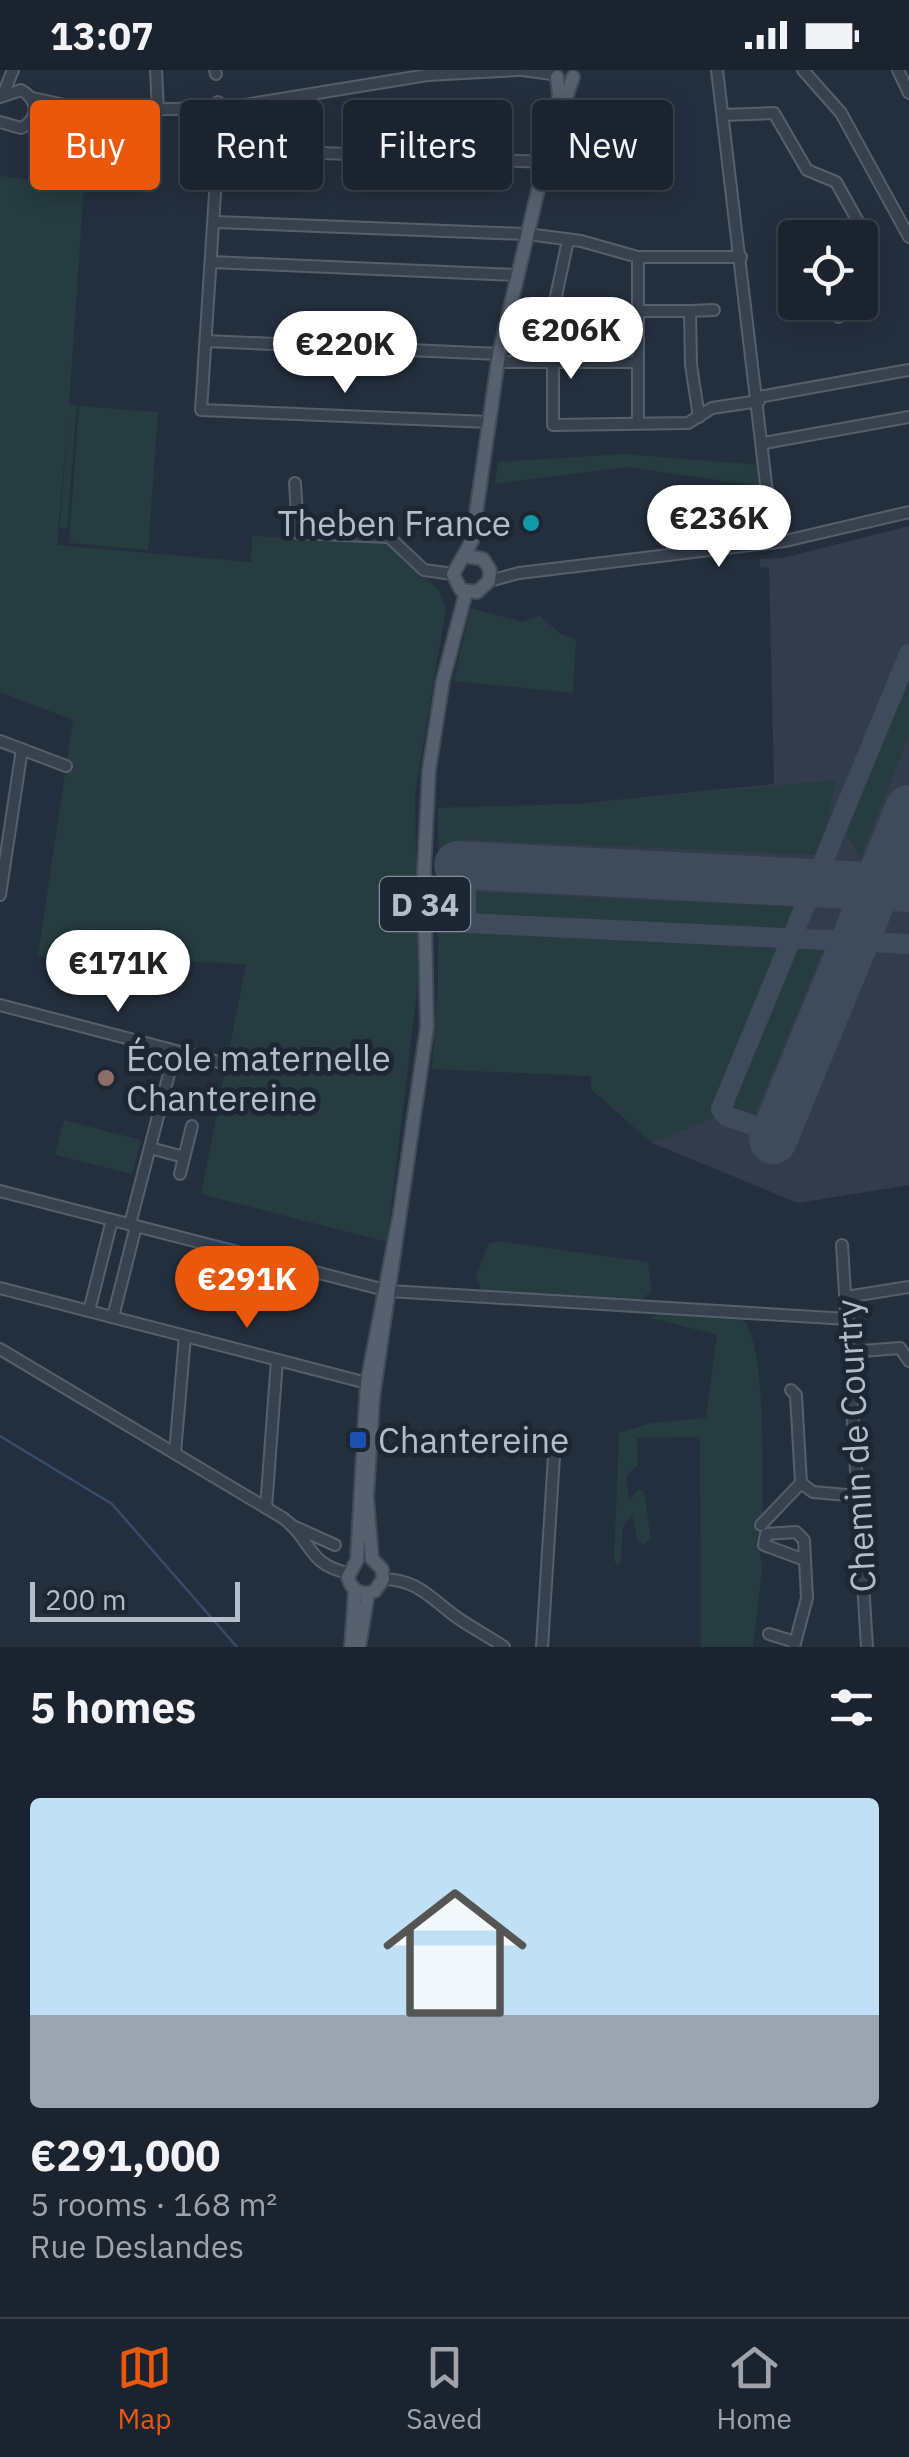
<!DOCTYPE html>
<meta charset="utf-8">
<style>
body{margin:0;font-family:"IBM Plex Sans",sans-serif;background:#242b36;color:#f1f3f6;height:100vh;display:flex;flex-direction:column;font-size:38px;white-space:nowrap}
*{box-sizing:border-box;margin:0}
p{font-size:32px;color:#a0a4aa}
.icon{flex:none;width:55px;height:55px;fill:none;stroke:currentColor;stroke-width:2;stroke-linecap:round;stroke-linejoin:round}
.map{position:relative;height:1577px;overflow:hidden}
.sheet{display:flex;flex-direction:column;background:#1b232e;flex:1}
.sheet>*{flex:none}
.top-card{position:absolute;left:30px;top:30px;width:850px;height:90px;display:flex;gap:20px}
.fabs{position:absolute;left:778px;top:150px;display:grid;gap:20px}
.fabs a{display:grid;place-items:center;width:100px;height:100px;border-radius:10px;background:#1b232e;box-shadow:0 5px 25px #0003,0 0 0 2px #39404a;font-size:50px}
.scale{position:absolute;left:30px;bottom:25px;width:210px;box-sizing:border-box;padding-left:10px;border:5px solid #b4bcc9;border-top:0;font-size:28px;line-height:35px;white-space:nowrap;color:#b4bcc9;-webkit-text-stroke:8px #1d2633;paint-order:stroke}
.price{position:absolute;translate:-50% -85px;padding:0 22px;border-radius:35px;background:#fff;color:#222;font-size:32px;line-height:65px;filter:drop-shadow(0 2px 5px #0008)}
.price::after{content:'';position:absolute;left:50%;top:60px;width:30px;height:22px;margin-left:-15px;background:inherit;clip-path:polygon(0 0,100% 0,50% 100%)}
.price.current{background:#ea580c;color:#fff}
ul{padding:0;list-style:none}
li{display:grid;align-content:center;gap:20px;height:530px;padding:0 30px}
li+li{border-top:2px solid #39404a}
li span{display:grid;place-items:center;height:310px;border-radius:10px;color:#555}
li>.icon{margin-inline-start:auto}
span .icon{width:180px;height:180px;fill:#fffc;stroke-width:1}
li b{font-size:42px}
h2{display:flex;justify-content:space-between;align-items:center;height:120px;padding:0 30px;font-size:42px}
.pill{padding:0 35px;border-radius:10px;background:#1b232e;box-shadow:0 5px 25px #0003,0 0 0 2px #39404a;font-size:35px;line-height:90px}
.pill.current{background:#ea580c;color:#fff}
.status{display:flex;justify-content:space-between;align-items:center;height:70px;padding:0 50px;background:#1b232e;direction:ltr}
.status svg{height:28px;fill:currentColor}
.dock{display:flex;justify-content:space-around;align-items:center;height:140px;border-top:2px solid #39404a;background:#1b232e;font-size:28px;color:#a0a4aa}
.dock a{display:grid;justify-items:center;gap:5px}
.dock .current{color:#ea580c}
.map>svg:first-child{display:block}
</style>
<div class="status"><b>13:07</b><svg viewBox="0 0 49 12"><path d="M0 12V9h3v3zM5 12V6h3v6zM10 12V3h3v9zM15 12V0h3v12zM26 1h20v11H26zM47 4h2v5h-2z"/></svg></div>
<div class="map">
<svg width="909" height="1577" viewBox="0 0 909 1577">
<rect width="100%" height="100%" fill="#242f3e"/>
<polygon fill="#323c4b" points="909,456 909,1115 798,1133 652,1073 591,1019 591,1006 432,999 438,917 438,738 577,734 774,714 769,498 760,497 760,489 783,488"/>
<g fill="#263c3f">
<polygon points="0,106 84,116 69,334 77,335 67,459 60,458 68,347 57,475 251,492 252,466 386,472 439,520 446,539 415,724 418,913 387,1172 201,1124 246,894 38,886 73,650 0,622"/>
<polygon points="79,336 158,342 148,480 69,473"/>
<polygon points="624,384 761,395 763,417 627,397 495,414 498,392"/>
<polygon points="471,538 522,552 540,546 561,564 576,569 573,623 453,611"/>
<polygon points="909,595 909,666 860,787 842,758"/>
<polygon points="836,710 820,785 460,769 456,848 469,860 785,872 713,1048 652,1073 591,1019 591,1006 432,999 438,917 438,738 577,734"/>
<polygon points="470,822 800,837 789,862 470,848"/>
<polygon points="795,874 825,875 753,1049 728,1040"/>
<polygon points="64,1050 141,1070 132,1104 55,1085"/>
<polygon points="498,1171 648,1192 652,1221 632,1236 482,1222 476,1207 488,1174"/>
<path d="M662,1242l77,4c30,21 22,160 24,198l-7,9 6,45 -9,79h-52l-1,-210 -63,1 1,27 -12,11 3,24 11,-11 4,3 7,47 -8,6 -5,-4 -6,-26 -9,11 -2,36 -4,3 -3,-5 5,-127 32,-10 55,-5 11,-83 -66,-17z"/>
</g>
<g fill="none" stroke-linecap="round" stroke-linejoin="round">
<polyline stroke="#394c67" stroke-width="2.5" points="0,1366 112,1434 237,1577"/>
<g stroke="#3f4a5a" stroke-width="20">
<polyline points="466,795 466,853 909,874"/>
<polyline points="776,1063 726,1046 721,1039 909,584"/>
</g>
<g stroke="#3f4a5a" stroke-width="48">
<polyline points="458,795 909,818"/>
<polyline points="773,1070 909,739"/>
</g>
<defs>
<g id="minor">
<polyline points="156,0 158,40"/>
<polyline points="215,0 216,4"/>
<polyline points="522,0 552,4"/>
<polyline points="717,0 773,473"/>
<polyline points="803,0 841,43 909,167"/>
<polyline points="898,0 909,23"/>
<polyline points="4,22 13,0"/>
<path d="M0,27l21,-7c18,10 18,29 0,38l-21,-6"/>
<polyline points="32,28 79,38"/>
<polyline points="226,38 427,5 518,0"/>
<polyline points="723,45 774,43 807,100 836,112 870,173 859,238 838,247 830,232"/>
<polyline points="220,46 201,340 488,352"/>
<polyline points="29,54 48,45 90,41 212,38 218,32 226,40 217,46 212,38"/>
<polyline points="221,79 545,92"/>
<polyline points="216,152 526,164"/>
<polyline points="535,165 581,171 638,187 741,187"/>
<polyline points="799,167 799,168"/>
<polyline points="638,187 638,353"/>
<polyline points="212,192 516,205"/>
<polyline points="638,241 690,241 691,295 699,347"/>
<polyline points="690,241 714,240"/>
<polyline points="206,271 499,284"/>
<polyline points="505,292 638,292"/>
<polyline points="553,292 553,355 688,353 712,338 759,331"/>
<polyline points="556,292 551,250 568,170"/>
<polyline points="759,327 909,300"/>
<polyline points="764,373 909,347"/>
<polyline points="295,413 298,463 389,467 424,500 453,504"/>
<polyline points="489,511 519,503 785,471 909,442"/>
<polyline points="0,671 66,696"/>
<polyline points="0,825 22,679"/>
<polyline points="0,935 226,994"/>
<polyline points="150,1078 184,1087"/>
<polyline points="180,1104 192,1056"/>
<polyline points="0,1121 385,1220"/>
<polyline points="130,1154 175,981"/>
<polyline points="842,1175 867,1577"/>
<polyline points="0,1218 367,1313"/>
<polyline points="389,1221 848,1249"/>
<polyline points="846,1227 909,1217"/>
<polyline points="89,1241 112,1150"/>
<polyline points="113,1247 136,1156"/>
<path d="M0,1279l283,169c30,22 23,46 65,55"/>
<polyline points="849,1282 900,1278 909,1291"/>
<polyline points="791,1320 796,1325 801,1413"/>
<polyline points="175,1383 185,1266"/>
<polyline points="801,1413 813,1422 858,1426"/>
<polyline points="266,1438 277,1290"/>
<polyline points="761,1455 801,1413"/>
<polyline points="295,1457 335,1475"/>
<path d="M383,1509c35,1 46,18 72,37 15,11 33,20 49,31"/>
<polyline points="769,1564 795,1572"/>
<polyline points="542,1577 555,1370"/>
<polyline points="794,1577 807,1528 804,1470 796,1462 766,1464 764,1475 802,1489"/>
</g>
<g id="major">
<polyline points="564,35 573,7"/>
<polyline points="466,486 483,489 490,500 489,511 477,522 461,520 453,504 472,471 499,284 549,74 559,25 557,7"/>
<path d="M399,1148l-32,165 -10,177 -9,17c3,14 14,19 27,14l8,-12 -1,-10 -10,-10 -5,-62 6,-99 54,-371 -3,-157 5,-100 14,-90 23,-88"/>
<polyline points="351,1577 355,1521"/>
<polyline points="359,1577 368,1524"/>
</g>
</defs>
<use href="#minor" stroke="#565f6c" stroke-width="14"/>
<use href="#major" stroke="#414a57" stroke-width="16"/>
<use href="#minor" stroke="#38414e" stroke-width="10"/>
<use href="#major" stroke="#56606e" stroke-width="12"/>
</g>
<circle fill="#0f9aa8" stroke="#1d2633" stroke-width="4" cx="531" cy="453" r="10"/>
<circle fill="#8d6e63" stroke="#1d2633" stroke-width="4" cx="106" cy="1008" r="10"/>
<rect fill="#1a4fb4" stroke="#1d2633" stroke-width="4" x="348" y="1360" width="20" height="20" rx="5"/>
<g text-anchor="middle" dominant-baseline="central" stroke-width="10" stroke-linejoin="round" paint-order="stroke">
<rect fill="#1d2633" stroke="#878f9c" stroke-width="2.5" x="380" y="807" width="90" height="54" rx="8"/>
<g font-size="32" font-weight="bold" fill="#b4bcc9">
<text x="425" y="834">D 34</text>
</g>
<g font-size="35" fill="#b4bcc9" stroke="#1d2633" text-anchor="start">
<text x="511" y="453" text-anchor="end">Theben France</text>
<text x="126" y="988">École maternelle<tspan x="126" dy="40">Chantereine</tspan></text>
<text x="378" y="1370">Chantereine</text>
</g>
<g font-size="35" fill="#b4bcc9" stroke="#1d2633">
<text transform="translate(855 1376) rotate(-93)">Chemin de Courtry</text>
</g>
</g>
</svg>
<div class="fabs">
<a><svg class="icon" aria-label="locate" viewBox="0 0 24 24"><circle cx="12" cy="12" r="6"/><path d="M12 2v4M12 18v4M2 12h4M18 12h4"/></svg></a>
</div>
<div class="scale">200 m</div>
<b class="price" style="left:571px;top:312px">€206K</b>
<b class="price" style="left:345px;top:326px">€220K</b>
<b class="price" style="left:719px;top:500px">€236K</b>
<b class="price" style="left:118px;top:945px">€171K</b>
<b class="price current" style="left:247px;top:1261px">€291K</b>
<div class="top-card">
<a class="pill current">Buy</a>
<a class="pill">Rent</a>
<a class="pill">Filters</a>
<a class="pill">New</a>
</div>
</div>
<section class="sheet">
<h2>5 homes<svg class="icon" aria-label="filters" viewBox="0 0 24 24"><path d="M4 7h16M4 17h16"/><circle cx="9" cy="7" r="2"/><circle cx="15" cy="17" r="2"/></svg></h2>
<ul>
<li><span style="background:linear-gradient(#bfe0f5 70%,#9aa5b1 0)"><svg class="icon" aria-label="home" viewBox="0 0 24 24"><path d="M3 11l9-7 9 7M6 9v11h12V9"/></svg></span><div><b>€291,000</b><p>5 rooms · 168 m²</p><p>Rue Deslandes</p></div></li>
</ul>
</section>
<nav class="dock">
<a class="current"><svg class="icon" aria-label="map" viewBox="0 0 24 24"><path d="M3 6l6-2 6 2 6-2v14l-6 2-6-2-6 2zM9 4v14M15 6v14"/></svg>Map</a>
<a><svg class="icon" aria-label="saved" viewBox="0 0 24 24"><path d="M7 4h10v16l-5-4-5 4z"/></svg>Saved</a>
<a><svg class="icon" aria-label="home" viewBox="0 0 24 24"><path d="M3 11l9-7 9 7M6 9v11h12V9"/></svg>Home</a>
</nav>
